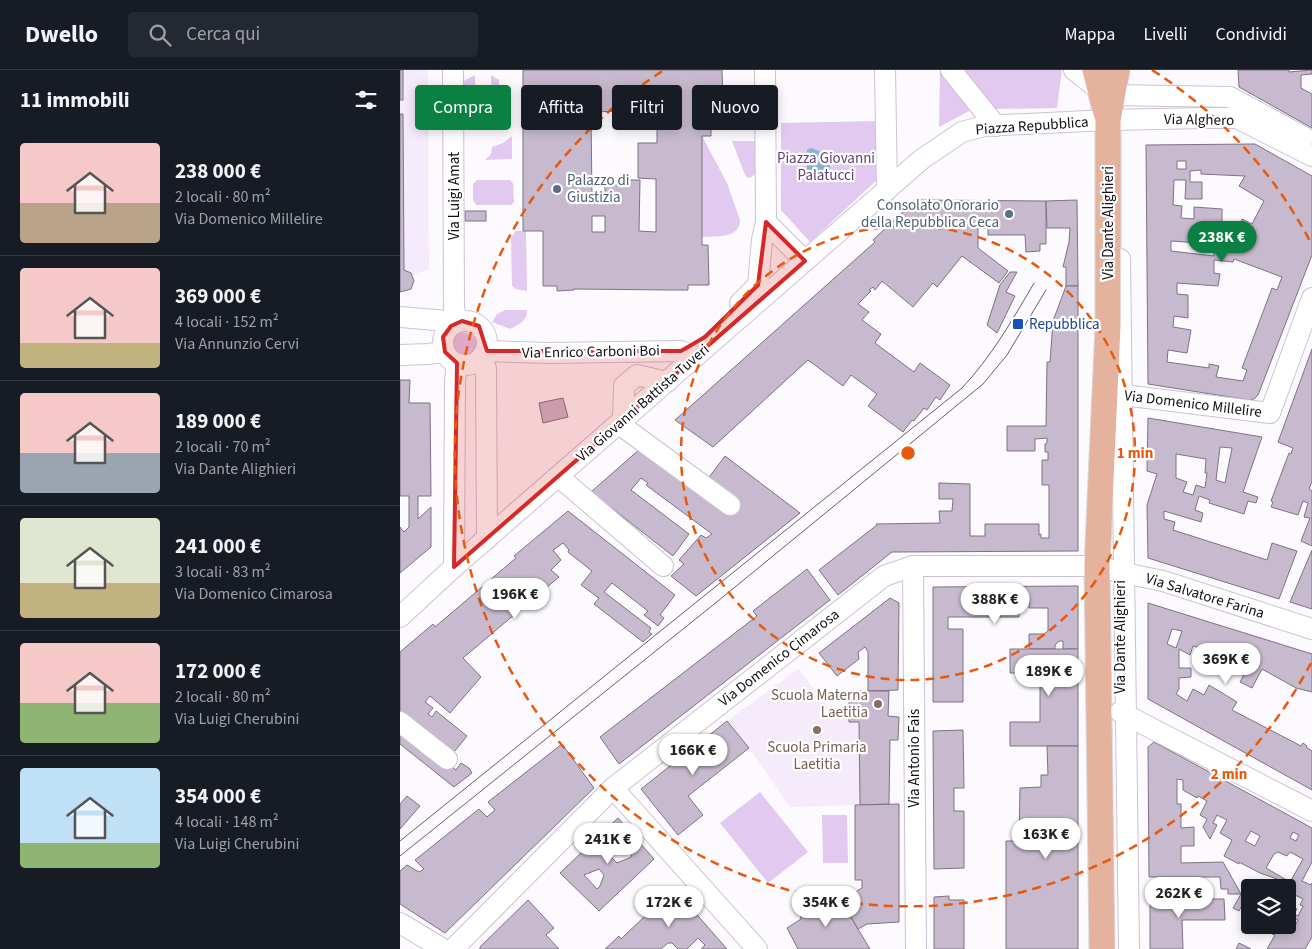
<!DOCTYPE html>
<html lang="it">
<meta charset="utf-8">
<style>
body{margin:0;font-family:"Source Sans 3",sans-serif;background:#242831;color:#f1f3f6;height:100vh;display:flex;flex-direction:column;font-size:19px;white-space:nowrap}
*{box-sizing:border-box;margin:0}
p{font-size:16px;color:#9ea1a6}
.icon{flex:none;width:28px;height:28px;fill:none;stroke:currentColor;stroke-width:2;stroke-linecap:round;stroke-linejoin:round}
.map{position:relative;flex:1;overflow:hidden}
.side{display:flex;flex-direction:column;background:#171b24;width:400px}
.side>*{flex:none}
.banner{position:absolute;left:15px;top:15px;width:475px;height:45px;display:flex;gap:10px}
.buttons{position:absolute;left:841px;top:809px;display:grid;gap:10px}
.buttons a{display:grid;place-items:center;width:55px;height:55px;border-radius:5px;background:#171b24;box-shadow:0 2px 12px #0003;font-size:25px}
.price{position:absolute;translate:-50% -42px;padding:0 11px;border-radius:18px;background:#fff;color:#222;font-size:16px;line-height:32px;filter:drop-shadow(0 1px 2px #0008)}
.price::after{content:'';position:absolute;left:50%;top:30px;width:15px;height:11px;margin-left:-8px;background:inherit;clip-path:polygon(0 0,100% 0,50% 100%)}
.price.on{background:#0b8043;color:#fff}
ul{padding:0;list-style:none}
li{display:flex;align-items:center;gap:15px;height:125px;padding:0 20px}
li+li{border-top:1px solid #363941}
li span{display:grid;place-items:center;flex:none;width:140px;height:100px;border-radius:5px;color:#555}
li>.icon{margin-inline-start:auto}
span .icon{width:60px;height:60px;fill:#fffc;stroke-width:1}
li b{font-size:21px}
h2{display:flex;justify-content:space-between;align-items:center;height:60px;padding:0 20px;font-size:21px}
.tag{padding:0 18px;border-radius:5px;background:#171b24;box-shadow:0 2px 12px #0003;font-size:18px;line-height:45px}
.tag.on{background:#0b8043;color:#fff}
header{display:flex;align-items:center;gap:30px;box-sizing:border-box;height:70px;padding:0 25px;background:#171b24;border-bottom:1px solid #363941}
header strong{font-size:24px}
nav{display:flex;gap:28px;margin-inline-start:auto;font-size:18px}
.search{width:350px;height:45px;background:#242831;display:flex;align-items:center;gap:12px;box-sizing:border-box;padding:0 18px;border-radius:5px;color:#9ea1a6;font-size:19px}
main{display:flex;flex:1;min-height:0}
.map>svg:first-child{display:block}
</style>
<header>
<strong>Dwello</strong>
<div class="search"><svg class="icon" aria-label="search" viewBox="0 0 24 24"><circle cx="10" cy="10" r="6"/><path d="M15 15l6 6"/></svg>Cerca qui</div>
<nav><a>Mappa</a><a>Livelli</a><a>Condividi</a></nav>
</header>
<main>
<section class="side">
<h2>11 immobili<svg class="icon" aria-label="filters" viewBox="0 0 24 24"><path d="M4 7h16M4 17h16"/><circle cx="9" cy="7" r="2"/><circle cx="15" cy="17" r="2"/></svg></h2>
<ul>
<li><span style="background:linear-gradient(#f6c9c9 60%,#b9a48a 0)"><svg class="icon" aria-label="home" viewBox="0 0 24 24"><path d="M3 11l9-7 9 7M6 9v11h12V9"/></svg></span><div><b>238 000 €</b><p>2 locali · 80 m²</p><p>Via Domenico Millelire</p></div></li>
<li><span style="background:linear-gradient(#f6c9c9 75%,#c2b280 0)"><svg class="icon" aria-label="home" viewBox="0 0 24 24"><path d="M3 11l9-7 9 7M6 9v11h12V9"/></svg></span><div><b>369 000 €</b><p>4 locali · 152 m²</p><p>Via Annunzio Cervi</p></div></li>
<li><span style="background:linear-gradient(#f6c9c9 60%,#9aa5b1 0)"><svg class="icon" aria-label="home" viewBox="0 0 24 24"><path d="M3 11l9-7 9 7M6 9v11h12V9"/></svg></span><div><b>189 000 €</b><p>2 locali · 70 m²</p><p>Via Dante Alighieri</p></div></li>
<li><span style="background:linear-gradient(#dfe7d0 65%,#c2b280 0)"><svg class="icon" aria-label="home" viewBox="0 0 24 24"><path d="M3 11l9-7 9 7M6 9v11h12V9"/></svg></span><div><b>241 000 €</b><p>3 locali · 83 m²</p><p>Via Domenico Cimarosa</p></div></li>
<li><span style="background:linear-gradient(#f6c9c9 60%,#8fb573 0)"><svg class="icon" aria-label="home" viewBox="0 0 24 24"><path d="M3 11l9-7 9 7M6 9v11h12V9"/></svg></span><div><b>172 000 €</b><p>2 locali · 80 m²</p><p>Via Luigi Cherubini</p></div></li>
<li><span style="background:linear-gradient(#bfe0f5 75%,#8fb573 0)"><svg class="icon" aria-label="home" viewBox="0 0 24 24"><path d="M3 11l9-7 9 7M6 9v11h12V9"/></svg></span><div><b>354 000 €</b><p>4 locali · 148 m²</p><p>Via Luigi Cherubini</p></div></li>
</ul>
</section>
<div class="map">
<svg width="912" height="879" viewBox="0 0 912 879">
<rect width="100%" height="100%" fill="#fcfafe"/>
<g fill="#f5ebfb">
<polygon points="0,0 28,0 29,200 17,203 13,206 14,211 11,219 0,222"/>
<polygon points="398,599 430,638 449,638 449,621 489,621 488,646 499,647 498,670 490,670 489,734 390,737 349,678 327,651"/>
</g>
<g fill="#e1c9ef">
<polygon points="540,0 571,40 539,57"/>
<polygon points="558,0 662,0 657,38 592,39"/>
<polygon points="75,5 76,59 64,52 64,11"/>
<polygon points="91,5 99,10 99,56 92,60"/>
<polygon points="478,51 479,108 410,172 381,140 381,53"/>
<polygon points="112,66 112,89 85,90 91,84 92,77 103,73"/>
<path d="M302,66l25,47 13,37c0,19 -24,16 -38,17z"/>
<polygon points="332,71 355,71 355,104 352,107 348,108 345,105"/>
<polygon points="77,110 110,110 113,113 114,132 111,135 76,135 73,130 73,114"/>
<polygon points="116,161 126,161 127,221 116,219 112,216 111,167"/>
<path d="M105,240h22c0,12 -8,14 -17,19l-18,-7 5,-8z"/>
<circle cx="64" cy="276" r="13"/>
<polygon points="360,722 408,782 368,813 320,753"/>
<polygon points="422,745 447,745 448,793 423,793"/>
</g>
<polygon fill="#86b6d2" points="411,78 433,86 429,100 420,107 413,107 407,102 407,80"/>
<g fill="#c7bace" stroke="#7d7284" fill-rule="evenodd">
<rect x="0" y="0" width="3" height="30"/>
<path d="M123,0h199l1,35h-12v31h-9v109h6l1,40h-21v5h-18l-96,-1v1l-17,1v-5h-14v-55h-20zM257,40v33h-19v35l18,1v53l-17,-1 1,-51h-35v18l-13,1 -1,-87zM192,146h13v16h-13z"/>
<polygon points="838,0 889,0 889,2 912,0 912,4 901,5 901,18 912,24 912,58 839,17"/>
<polygon points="0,44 3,44 4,200 11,203 14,211 11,219 0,222"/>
<path d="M855,74l57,32v79l-54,140 -4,4 -5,1 -101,-16 -2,-239zM777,91h9v8h-9zM801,100v4l44,2 -6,10 25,15 -12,23 -10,-5 -2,8 -6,-2 -2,6 15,2 -7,13 -18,-2v-35l-28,-2v12l-13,-1 1,-12 -9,-1 1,-25h12l-1,19h17v-17h-12v-11zM771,171l43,3v12l-43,-5zM834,189l48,18 -5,13 -5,-2 -30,80 5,2 -4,11 -27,-4 3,-11 -10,-2v4l-42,-6 1,-12 19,3 4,-23 -18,-3 1,-11 14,2v-23l-11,-1v-11l41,3 2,-12 -6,-1v-13l19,2z"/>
<polygon points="516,130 646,131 646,174 640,174 640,181 626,182 625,165 588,165 588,158 578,158 578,178 608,201 599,213 562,186 537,217 533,213 513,237 482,211 475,220 473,217 469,220 471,221 458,234 469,242 462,250 481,264 475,273 514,302 520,293 550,315 540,330 536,327 527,340 524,338 514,351 512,350 503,362 468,336 477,324 451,305 443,316 408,290 313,377 275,350 475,172 473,170"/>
<polygon points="677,130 678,216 666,216 666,197 663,197 669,172 670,158 647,158 646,131"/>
<rect x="65" y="141" width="21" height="10"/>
<polygon points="610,202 617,202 606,222 615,226 597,263 587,255 600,215"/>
<polygon points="666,216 678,216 678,481 492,482 438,525 419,500 477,455 476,454 540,453 539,441 552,441 553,429 539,429 539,413 570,414 570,466 585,466 585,454 639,454 639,465 641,464 641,468 649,468 649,415 642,415 642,390 648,390 648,382 645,382 645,374 647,373 647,368 635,369 635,381 607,381 607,356 646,356 647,292 650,292 653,251"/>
<polygon points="912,279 912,411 909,419 912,421 912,476 901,471 910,448 904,447 908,433 903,431 898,445 871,437 873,432 871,431 889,383 891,384 893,378 878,372"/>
<polygon points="0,310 10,310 9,333 30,333 31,426 18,426 18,449 31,437 31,477 0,503 0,457 4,462 9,457 9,426 0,426"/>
<polygon points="163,328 168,347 143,353 139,333"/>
<path d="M748,348l114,19 -19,55 15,5 -2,6 -8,-2 -4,13 -35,-11 1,-3 -11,-4 -4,14 8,3 -2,9 -37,-11v8l11,3 -2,8 94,30 5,-17 25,8 -18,48 -131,-41 -1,-53 10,-31 -10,-3zM820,377l12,1 -7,35 -9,-3zM776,384l30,5 -1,14h2l-2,15 -9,-3 -3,10 -10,-3 4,-10 -11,-4z"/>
<polygon points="241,378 331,445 339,434 307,410 325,386 400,443 296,526 271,506 284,494 279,490 301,465 306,468 312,464 246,415 248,413 241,408 231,420 289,464 273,486 191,422"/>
<polygon points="168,441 275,525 260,545 264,548 258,556 244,545 248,541 212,513 204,522 251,558 249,562 252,564 243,572 194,534 199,528 181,515 192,501 168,482 169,480 163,473 153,480 161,490 151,500 159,507 63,588 81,607 50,643 30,626 25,632 33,638 28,644 32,647 36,641 67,666 50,687 0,646 0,582 33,554 35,557 116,488 114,486"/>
<polygon points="912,480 912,539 890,532"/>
<polygon points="407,499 430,530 219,694 200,667 357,546 353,541"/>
<polygon points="678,516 678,579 663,579 663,571 659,571 655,575 655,579 629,579 629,564 644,564 648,561 648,538 629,538 629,532 620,532 619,547 548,547 548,559 563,559 563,632 533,632 533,517"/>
<polygon points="490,528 499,533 498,620 468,621 468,582 465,577 458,582 459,589 437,606 419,583"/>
<path d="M748,533l164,51v38l-16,-4 -34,-19 -10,19 -12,-6 5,-9 3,1 4,-8 -30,-9 -5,11 -21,-10 4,-10 -7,-2 -3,9 -11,-6v19h12v9l-12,1v11l-3,5 11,7 6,-12 11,6 5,-10 28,17 -5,8 69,36 2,-3 4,3 -1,1 6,4v39l-164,-91zM772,559l10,2 -6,17 -9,-4z"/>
<polygon points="610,579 678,579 678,676 610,676 610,652 640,652 640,603 610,603"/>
<polygon points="449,621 489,621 488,646 499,647 498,670 490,670 489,734 460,735 459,652 449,652"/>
<polygon points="327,651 349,678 288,726 303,745 278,765 241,719"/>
<polygon points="0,655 56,700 61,693 69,698 72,703 54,717 0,674"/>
<polygon points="563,660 564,718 554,718 554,741 564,741 564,798 534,799 533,661"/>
<path d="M754,672l158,86v34l-10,19 9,4 1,-2v54l-7,12h-38l8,-14 -3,-1 4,-7 -3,-2h12l-1,2 8,4 6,-11 -10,-5v-27h-15l4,-9 -17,-6 -21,-11v2l-15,-8 8,-16 -12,-7 7,-13 -10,-5 -4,8 4,2 -7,14 -7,-12 4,-8 -7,-4 7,-14 -9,-5 -1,2 -14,-8v-10l-6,-1v25h4v24l13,-1v19h-13v17l42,-1 18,32h-13v-5h-7l-1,-12h-71l-1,-130zM851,761l9,5 -5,10 -10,-5zM893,762l6,3 -3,6 -6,-3zM878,782l9,4 3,-4 13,7 -13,23 -24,-14 8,-14zM893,824l10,5 -3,6 3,1 -5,10 -4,-2 3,-5 -9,-5z"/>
<polygon points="162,674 194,718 45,863 0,834 0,801 7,795 19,802 24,799 15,790 79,739 87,747 95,740 88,732"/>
<polygon points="647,676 678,676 678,879 606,879 606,771 619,771 620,718 641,717 641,705 648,705"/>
<polygon points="7,726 20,736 0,759 0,734"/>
<polygon points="499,734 499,852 467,854 458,859 441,831 462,818 462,810 455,810 455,735"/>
<path d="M218,748l36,41 -55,52 -39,-38zM219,772l13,14 -3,2 -12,5 -6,-6 5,-12zM199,799l5,6 -4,11 -3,3 -13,-14z"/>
<polygon points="270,822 277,822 327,879 301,879 305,875 298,868 287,879 278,879 272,873 268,873 261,879 205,879 219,866 221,869"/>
<polygon points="841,824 845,830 839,841 833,838"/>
<polygon points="549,826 549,830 564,830 564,879 534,879 534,827"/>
<polygon points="436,827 439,832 441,831 470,879 398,879 387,858 401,849 400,842 403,835 406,832 414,831 421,837"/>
<polygon points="750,829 824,829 825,850 782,850 783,879 750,879"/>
<polygon points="128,830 154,858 146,865 159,879 80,879 80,877"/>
<polygon points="839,873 851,879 836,879"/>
</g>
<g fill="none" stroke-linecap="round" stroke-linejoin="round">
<defs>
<g id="minor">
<polyline points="53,0 54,239 59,252"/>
<polyline points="365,0 366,152 405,191"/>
<polyline points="485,0 487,120"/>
<polyline points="551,0 596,56"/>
<polyline points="674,0 699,20 712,25 830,27 904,67"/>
<polyline points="720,189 729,879"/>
<polyline points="340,233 358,215 362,170 366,152"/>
<polyline points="0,247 58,252"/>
<circle cx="65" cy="273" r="22"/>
<polyline points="85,281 149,283 281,281 295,287"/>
<polyline points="0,285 28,284 45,282"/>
<polyline points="82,286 86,299 87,469"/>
<polyline points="715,324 870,343 912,228"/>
<polyline points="223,350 224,316 237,305 267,312"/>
<polyline points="219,354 330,435"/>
<polyline points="159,407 263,496"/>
<polyline points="513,496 516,879"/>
<polyline points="54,497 55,311 57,293"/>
<polyline points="0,547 54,497 522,89 562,62 584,56 708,50 806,48 837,48 912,86"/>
<polyline points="720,642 912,741"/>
<polyline points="0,652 47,689"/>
<polyline points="213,718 357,879"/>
<polyline points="0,853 43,879"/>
<polyline points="53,879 213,718 484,506 513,496 697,496 724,503 763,511 912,559"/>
</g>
<g id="major">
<polyline points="695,0 706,43"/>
<polyline points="702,879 697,496 708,256 708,50 717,0"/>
</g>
</defs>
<use href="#minor" stroke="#cdc1d5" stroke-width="22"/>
<use href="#major" stroke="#d9d8d9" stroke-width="27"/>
<use href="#minor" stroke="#fff" stroke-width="20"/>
<use href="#major" stroke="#e5b29e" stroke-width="25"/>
<g stroke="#656268" stroke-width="1">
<path d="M0,771l562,-453c29,-31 50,-67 72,-105"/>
<polyline points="0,786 318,531 583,314 607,285 646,220"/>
</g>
</g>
<path fill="#d62828" fill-opacity="0.2" stroke="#d62828" stroke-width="4" stroke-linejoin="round" d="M366,152l39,39 -351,306 3,-204 -12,-11 -2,-15 8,-11 11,-5 17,5 8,25h194l24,-14 53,-52z"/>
<g fill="none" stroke="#e8590c" stroke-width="2.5" stroke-dasharray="9 6">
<circle cx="508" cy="383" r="227"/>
<path d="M911 593A454 454 0 1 1 264 0M752 0A454 454 0 0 1 911 173"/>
</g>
<g fill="#5c6f8a" stroke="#fff" stroke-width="2">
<circle cx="157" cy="119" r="5"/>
<circle cx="609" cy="144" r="5"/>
</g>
<rect fill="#1a4fb4" stroke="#fff" stroke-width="2" x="612" y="248" width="12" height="12" rx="2.5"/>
<g fill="#8d6e63" stroke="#fff" stroke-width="2">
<circle cx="478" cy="634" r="5"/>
<circle cx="417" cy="660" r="5"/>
</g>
<g text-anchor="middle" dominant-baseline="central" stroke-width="4.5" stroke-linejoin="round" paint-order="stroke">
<g font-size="15" fill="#100c13" stroke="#fff">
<text transform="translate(799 50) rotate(1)">Via Alghero</text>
<text transform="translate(632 56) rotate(-4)">Piazza Repubblica</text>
<text transform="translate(54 126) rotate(-90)">Via Luigi Amat</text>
<text transform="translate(708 153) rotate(-90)">Via Dante Alighieri</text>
<text transform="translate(191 282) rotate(-1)">Via Enrico Carboni Boi</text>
<text transform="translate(243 333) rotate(-41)">Via Giovanni Battista Tuveri</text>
<text transform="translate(793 334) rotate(7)">Via Domenico Millelire</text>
<text transform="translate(805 526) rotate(17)">Via Salvatore Farina</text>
<text transform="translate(720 567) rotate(-90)">Via Dante Alighieri</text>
<text transform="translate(379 588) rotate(-38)">Via Domenico Cimarosa</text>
<text transform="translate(514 688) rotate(-90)">Via Antonio Fais</text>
</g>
<g font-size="15" fill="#623f75" stroke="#fff">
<text x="426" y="88">Piazza Giovanni<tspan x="426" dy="17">Palatucci</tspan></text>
</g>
<g font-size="15" fill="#4e5e75" stroke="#fff" text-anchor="start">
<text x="167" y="110">Palazzo di<tspan x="167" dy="17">Giustizia</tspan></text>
<text x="599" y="135" text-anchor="end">Consolato Onorario<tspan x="599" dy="17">della Repubblica Ceca</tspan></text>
</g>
<g font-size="15" fill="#164399" stroke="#fff" text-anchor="start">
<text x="629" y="254">Repubblica</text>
</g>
<g font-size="15" fill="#785e54" stroke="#fff" text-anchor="end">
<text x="468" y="625">Scuola Materna<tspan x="468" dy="17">Laetitia</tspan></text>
<text x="417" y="677" text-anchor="middle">Scuola Primaria<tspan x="417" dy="17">Laetitia</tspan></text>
</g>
</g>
<circle cx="508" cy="383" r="8" fill="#e8590c" stroke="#fff" stroke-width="2.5"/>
<g font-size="15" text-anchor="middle" font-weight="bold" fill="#e8590c" stroke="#fff" stroke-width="4.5" stroke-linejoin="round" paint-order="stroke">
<text x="735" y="388">1 min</text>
<text x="829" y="709">2 min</text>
</g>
</svg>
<div class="buttons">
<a><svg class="icon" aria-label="layers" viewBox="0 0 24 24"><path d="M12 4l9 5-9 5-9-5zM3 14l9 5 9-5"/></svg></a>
</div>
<b class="price on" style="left:822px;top:193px">238K €</b>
<b class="price" style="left:115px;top:550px">196K €</b>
<b class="price" style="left:595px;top:555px">388K €</b>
<b class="price" style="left:826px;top:615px">369K €</b>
<b class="price" style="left:649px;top:627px">189K €</b>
<b class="price" style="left:293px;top:706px">166K €</b>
<b class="price" style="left:646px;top:790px">163K €</b>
<b class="price" style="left:208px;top:795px">241K €</b>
<b class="price" style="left:779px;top:849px">262K €</b>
<b class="price" style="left:269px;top:858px">172K €</b>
<b class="price" style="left:426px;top:858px">354K €</b>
<div class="banner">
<a class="tag on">Compra</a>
<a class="tag">Affitta</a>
<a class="tag">Filtri</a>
<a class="tag">Nuovo</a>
</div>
</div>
</main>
